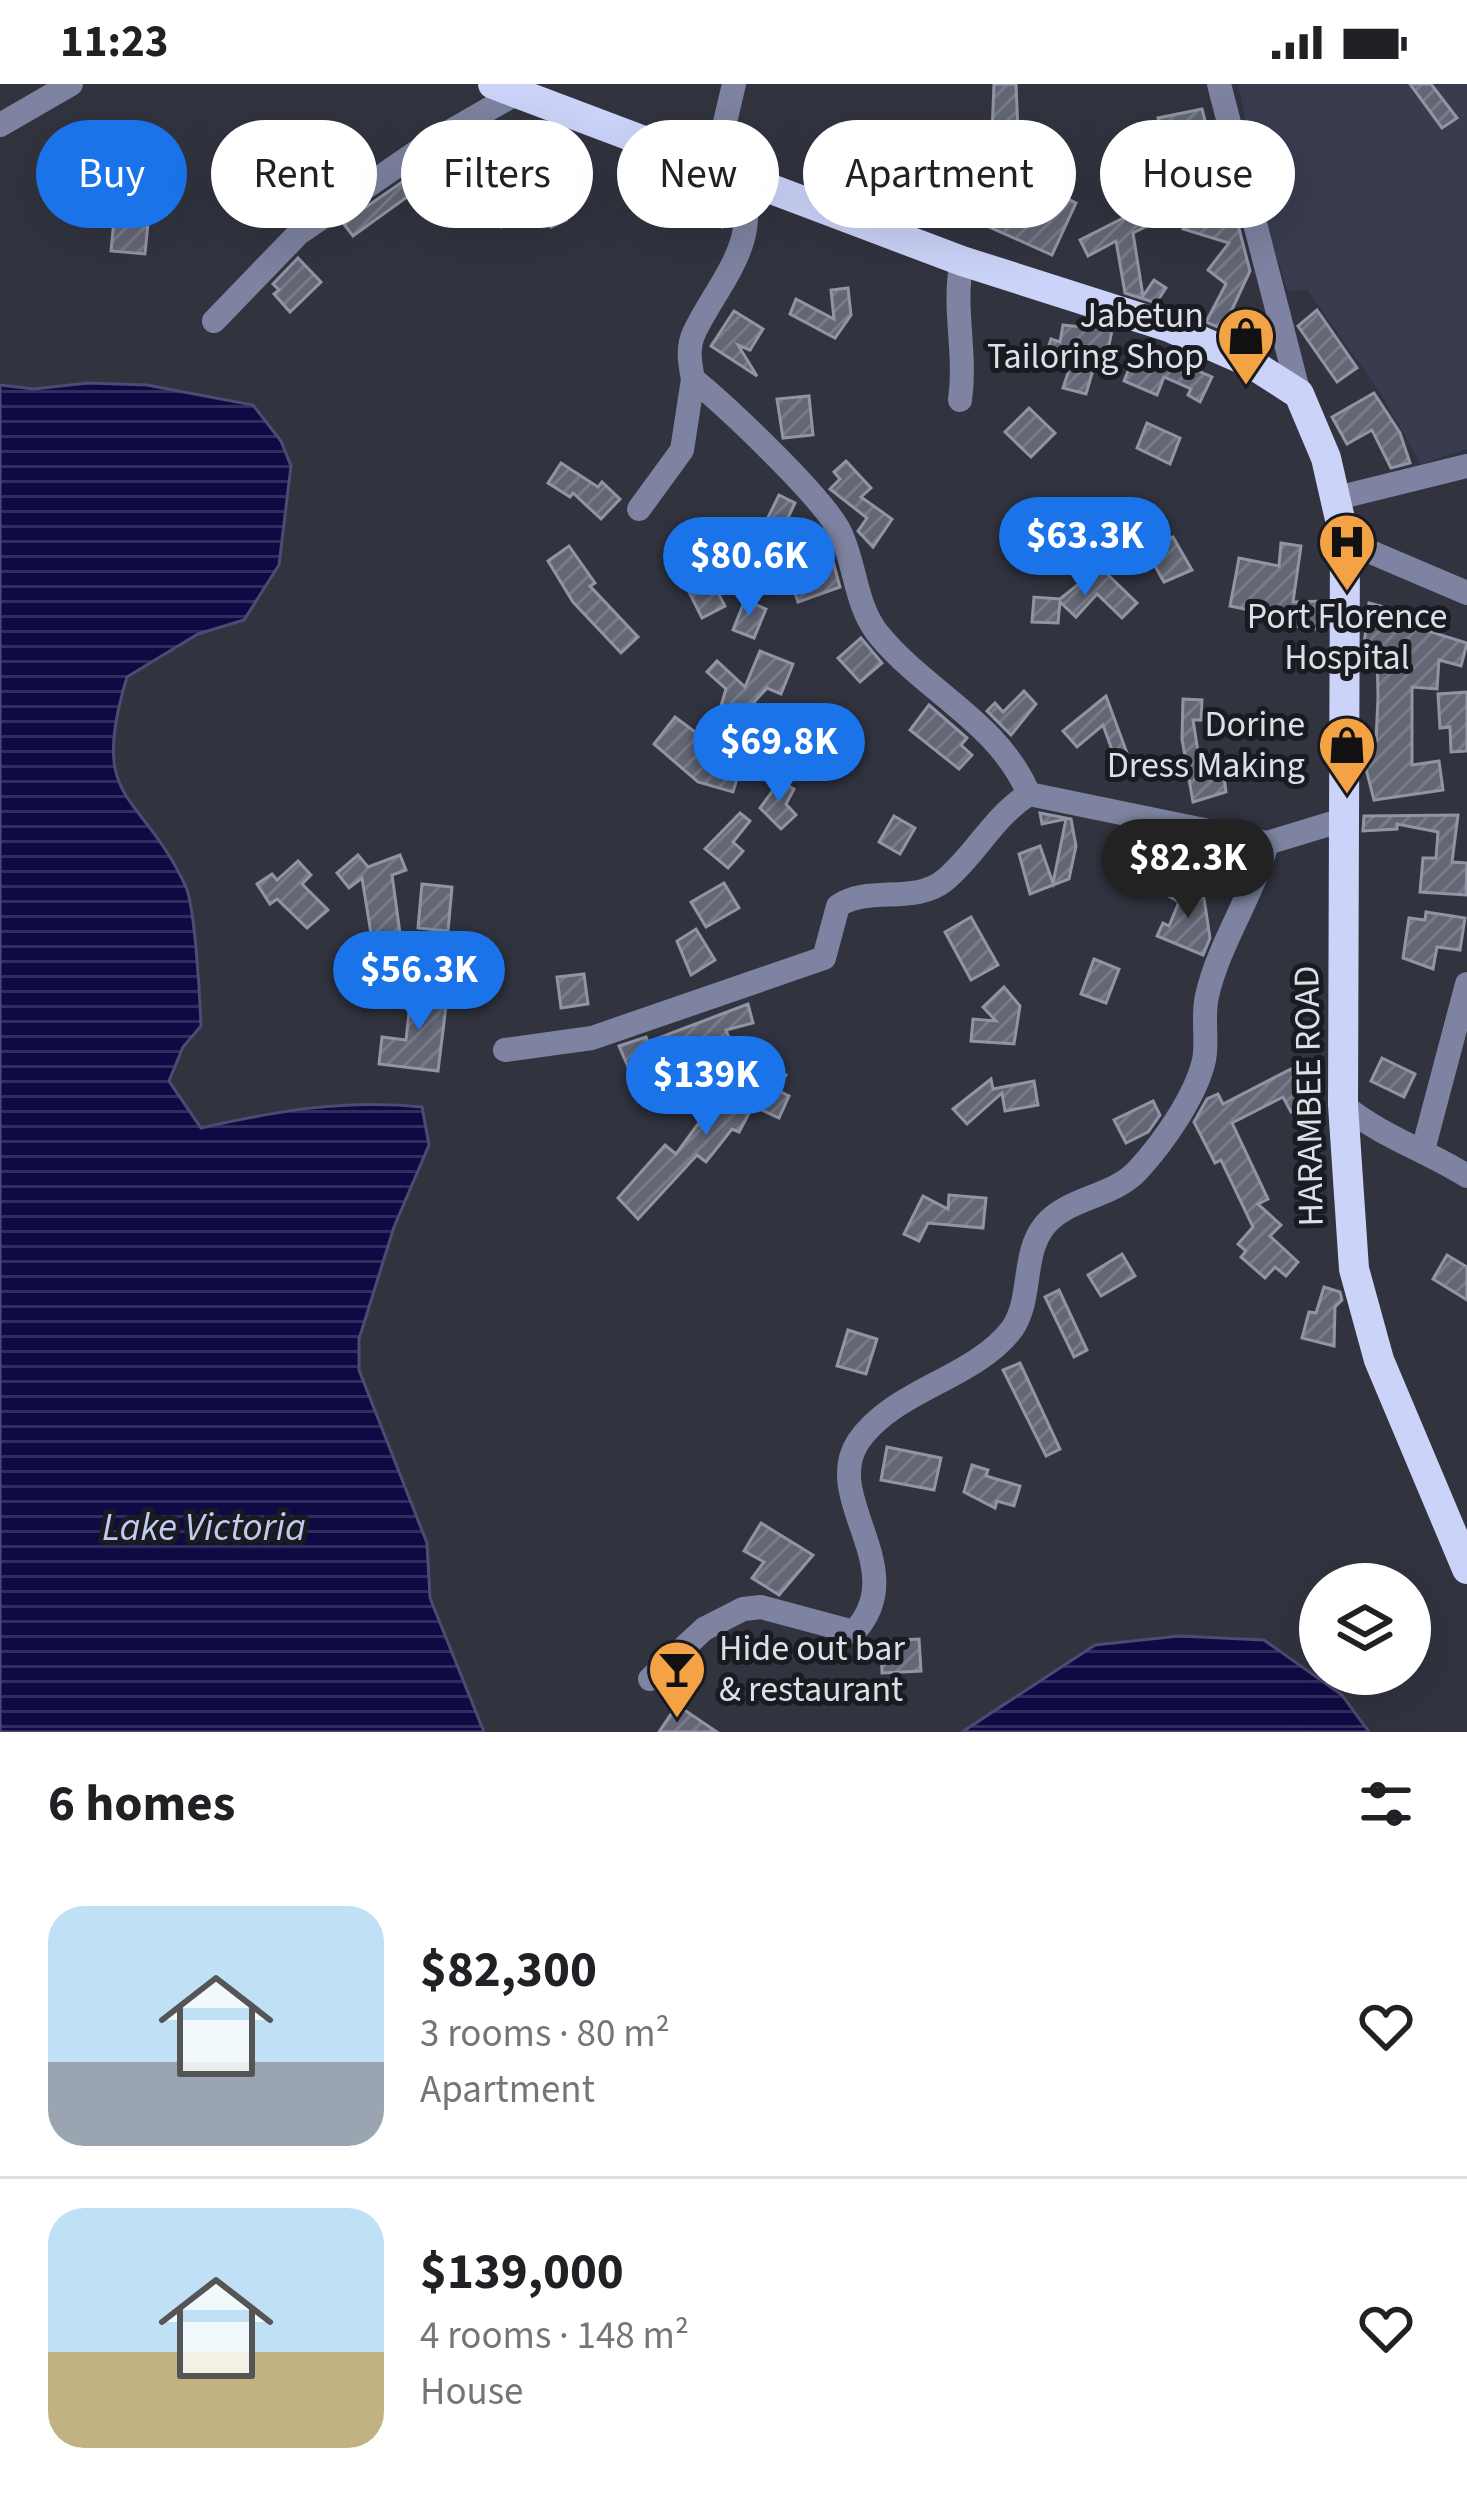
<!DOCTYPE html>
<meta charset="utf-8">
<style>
body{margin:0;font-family:"Source Sans 3",sans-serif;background:#f2f2f2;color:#202124;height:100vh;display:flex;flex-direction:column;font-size:45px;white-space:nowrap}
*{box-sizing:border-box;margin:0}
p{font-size:39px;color:#757577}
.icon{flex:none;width:66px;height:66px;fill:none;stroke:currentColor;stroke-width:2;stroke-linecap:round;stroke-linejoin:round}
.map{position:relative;height:1648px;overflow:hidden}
.panel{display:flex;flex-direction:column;background:#fff;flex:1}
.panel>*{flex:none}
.hud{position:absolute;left:36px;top:36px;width:1395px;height:108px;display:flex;gap:24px}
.buttons{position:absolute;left:1299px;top:1479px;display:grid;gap:24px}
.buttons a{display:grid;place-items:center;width:132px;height:132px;border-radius:50%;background:#fff;box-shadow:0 12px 48px #0002;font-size:60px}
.price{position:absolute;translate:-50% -102px;padding:0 27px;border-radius:42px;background:#1a73e8;color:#fff;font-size:39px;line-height:78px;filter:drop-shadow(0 3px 6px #0008)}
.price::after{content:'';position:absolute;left:50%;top:72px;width:36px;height:27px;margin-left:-18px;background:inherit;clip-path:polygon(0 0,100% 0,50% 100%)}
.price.current{background:#222;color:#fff}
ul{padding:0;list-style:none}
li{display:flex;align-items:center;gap:36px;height:300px;padding:0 48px}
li+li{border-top:3px solid #e0e0e0}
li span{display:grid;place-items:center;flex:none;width:336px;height:240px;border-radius:36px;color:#555}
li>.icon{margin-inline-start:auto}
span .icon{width:144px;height:144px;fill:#fffc;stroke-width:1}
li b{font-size:51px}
h2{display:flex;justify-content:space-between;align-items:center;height:144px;padding:0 48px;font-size:51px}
.pill{padding:0 42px;border-radius:54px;background:#fff;box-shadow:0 12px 48px #0002;font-size:42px;line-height:108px}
.pill.current{background:#1a73e8;color:#fff}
.status{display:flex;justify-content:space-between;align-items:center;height:84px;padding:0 60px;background:#fff;direction:ltr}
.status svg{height:33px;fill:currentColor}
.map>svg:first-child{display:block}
</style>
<div class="status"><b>11:23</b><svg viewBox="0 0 49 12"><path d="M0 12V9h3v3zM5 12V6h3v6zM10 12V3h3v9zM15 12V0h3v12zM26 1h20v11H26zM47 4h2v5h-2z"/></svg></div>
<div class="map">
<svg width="1467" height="1648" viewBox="0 0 1467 1648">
<defs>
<pattern id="water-rules" width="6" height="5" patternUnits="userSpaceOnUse" patternTransform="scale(3)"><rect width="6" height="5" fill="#0f0a43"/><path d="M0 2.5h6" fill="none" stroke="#322d5e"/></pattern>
<pattern id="building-hatch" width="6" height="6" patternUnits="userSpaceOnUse" patternTransform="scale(3)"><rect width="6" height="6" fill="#636674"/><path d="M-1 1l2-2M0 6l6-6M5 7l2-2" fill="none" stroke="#797c88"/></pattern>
</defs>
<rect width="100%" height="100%" fill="#31333f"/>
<polygon fill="#393c4f" points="1238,0 1467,0 1467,365 1421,380 1380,308 1307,206 1288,207 1269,150"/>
<g fill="url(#water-rules)" stroke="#4d4a74" stroke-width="3">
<path d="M88,299l59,2 106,20 28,36 10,25 -12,99 -35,55 -46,14 -71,43c-39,129 13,111 59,210 9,21 14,111 15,139l-18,21 -14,34 32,47c75,-17 144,-29 221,-21l7,38 -35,82 -35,112v31l68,173 3,55 54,134h-484v-1347l34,4z"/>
<polygon points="1179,1552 1264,1556 1342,1611 1369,1648 962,1648 1095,1561"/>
</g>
<g fill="url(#building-hatch)" stroke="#9194a3" stroke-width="3">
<polygon points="994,0 1016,0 1019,73 1012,104 998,101 1003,74 991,74"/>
<polygon points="1410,0 1431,0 1457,34 1442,44"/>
<polygon points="1202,25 1207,44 1187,49 1193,66 1182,69 1195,100 1183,105 1166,59 1142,81 1131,69 1160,41 1158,34"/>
<polygon points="536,62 557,82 544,95 566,136 551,143 539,121 526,128 519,115 501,143 482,130 482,122 506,94 497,86 509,74 517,82"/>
<polygon points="405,96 414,108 353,152 343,139"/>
<polygon points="696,100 724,109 728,123 722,143 686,131"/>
<polygon points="1228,102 1250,187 1228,234 1243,239 1239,252 1206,238 1226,200 1208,186 1229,159 1183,145 1185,135 1175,132 1179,117 1221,127 1217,104"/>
<polygon points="1062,112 1076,119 1052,171 987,142 993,128 1017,139 1025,116 1056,125"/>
<polygon points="1157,117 1165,133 1133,149 1143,212 1154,196 1166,204 1156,219 1125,209 1116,157 1088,172 1080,156"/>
<polygon points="115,126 149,129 145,170 111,167"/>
<polygon points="298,174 321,198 290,228 274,210 279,206 273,200"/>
<polygon points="848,204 851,231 835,254 790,230 796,215 834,235 831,206"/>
<polygon points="1317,226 1357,284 1337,298 1298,242"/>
<polygon points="734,227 763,245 750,266 738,261 757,292 711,262"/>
<polygon points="1063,241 1112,246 1104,287 1093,286 1086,310 1063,304 1071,280 1046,271 1051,255 1060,258"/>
<polygon points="1139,261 1212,293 1200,318 1188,311 1191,305 1164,293 1157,311 1124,297"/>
<polygon points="1374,309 1400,349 1410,379 1391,384 1372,346 1347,360 1332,333"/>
<polygon points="809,312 813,351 783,354 777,315"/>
<polygon points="1029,324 1055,349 1031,373 1005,348"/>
<polygon points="1147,339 1180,354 1170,380 1137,364"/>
<polygon points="846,377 871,404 861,413 892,435 873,463 858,447 867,434 830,405 840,395 834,388"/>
<polygon points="561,379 598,403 602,398 620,415 601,435 573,409 570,413 548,399"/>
<polygon points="779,411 795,419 784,442 802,447 793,477 755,460"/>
<polygon points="1132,430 1147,450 1113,475 1093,447 1111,434 1116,441"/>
<polygon points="1173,453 1192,486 1164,498 1147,468"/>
<polygon points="1281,459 1301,462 1293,518 1324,517 1325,546 1271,539 1273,531 1230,522 1239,474 1279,482"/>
<polygon points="569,462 595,499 590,502 638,553 621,569 573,518 548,477"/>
<polygon points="738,462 750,475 715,503 725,522 702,534 686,502 725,481 720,476"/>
<polygon points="832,474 840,503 798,518 792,500 827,487 808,481"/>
<polygon points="1100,483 1137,519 1122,534 1097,510 1076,533 1060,518 1058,539 1032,538 1034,513 1060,515"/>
<polygon points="745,516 766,525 754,554 733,546"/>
<polygon points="1369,519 1415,531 1412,542 1467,559 1461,582 1439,576 1437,605 1412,603 1412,681 1439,677 1443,706 1374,716 1364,677 1364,657 1376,657 1378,613 1377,564 1364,561"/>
<polygon points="861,554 882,579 860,598 838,574"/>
<polygon points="760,567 793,580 781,610 767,604 746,627 757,630 733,708 698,698 654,660 675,633 710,659 726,605 707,588 717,577 745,603"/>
<polygon points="1024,607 1036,620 1011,651 987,627 995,619 1003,628"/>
<polygon points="1467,608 1467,667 1451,668 1450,643 1440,644 1438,610"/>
<polygon points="1106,612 1128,672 1116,677 1103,641 1077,663 1063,647"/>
<polygon points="1183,615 1202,616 1201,636 1193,636 1200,680 1222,677 1226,708 1193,718 1182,655"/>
<polygon points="929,621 967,654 961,661 972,671 959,685 910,646"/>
<polygon points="780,697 794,705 786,720 796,731 781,745 760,724"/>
<polygon points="740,729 750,737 733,758 743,767 728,784 705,765"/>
<polygon points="1040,729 1071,735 1076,762 1069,795 1030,810 1019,770 1040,762 1053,799 1066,735 1042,740"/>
<polygon points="1458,731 1452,778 1467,779 1466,811 1420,808 1423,774 1436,774 1438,748 1397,740 1397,745 1363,747 1364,732"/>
<polygon points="894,732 915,744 900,770 879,758"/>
<polygon points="1158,753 1201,762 1202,772 1133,778 1132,763 1159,760"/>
<polygon points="358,771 368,783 400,771 406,786 392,791 403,871 375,874 362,794 349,804 337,789"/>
<polygon points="298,777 311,791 302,800 328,826 307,844 277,815 270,820 257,800 272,790 277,796"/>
<polygon points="1176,798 1204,814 1210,854 1203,871 1157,852 1163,839 1169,842 1179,818 1168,812"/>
<polygon points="724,799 739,824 706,843 691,818"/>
<polygon points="422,800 452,803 448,847 418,844"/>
<polygon points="1426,828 1465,834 1460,866 1437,863 1433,885 1403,874 1409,834 1425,836"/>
<polygon points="971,833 998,881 971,896 945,848"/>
<polygon points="696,845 715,876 691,891 677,857"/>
<polygon points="1094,875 1119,885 1106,919 1081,910"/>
<polygon points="584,890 588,920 561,924 557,893"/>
<polygon points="412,902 448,906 438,987 379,980 382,953 406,956"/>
<polygon points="1004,903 1020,922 1014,960 971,957 973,935 996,937 983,923"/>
<polygon points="748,920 753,939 726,946 731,959 698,971 696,965 671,973 669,968 629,985 619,962 646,953 648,958"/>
<polygon points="1382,974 1415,990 1404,1013 1371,997"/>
<polygon points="761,976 786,991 777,1006 789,1012 779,1034 753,1022 739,1048 732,1045 706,1078 697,1071 638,1135 618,1114 665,1061 676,1070 698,1040 707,1047 726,1012 736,1017"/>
<polygon points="1291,985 1308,1020 1291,1028 1283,1013 1232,1039 1268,1115 1258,1120 1281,1141 1270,1152 1298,1178 1286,1192 1275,1183 1265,1194 1241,1173 1246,1167 1238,1160 1253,1143 1221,1076 1215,1079 1194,1038 1207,1015 1218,1010 1223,1020"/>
<polygon points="991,995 993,1005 1034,997 1038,1021 1005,1027 1002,1009 967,1040 953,1025"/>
<polygon points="1153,1017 1160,1031 1148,1048 1126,1059 1114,1036"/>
<polygon points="949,1111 986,1114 983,1144 928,1139 919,1157 904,1150 923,1112 948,1125"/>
<polygon points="1122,1170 1135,1192 1101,1212 1088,1191"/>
<polygon points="1447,1171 1467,1183 1467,1216 1433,1195"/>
<polygon points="1324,1203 1340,1208 1342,1216 1335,1223 1334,1262 1302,1254 1309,1228 1316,1229"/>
<polygon points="1059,1206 1087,1266 1074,1273 1045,1213"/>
<polygon points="848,1246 877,1255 866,1290 837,1282"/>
<polygon points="1020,1279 1060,1365 1046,1372 1003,1286"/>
<polygon points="887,1363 941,1374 934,1406 881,1396"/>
<polygon points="972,1381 988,1386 986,1392 1020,1402 1014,1422 997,1417 995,1424 964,1408"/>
<polygon points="761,1439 813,1471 779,1511 752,1494 764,1478 744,1467"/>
<polygon points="919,1555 921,1587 882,1589 881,1557"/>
<polygon points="677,1621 717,1648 659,1648"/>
</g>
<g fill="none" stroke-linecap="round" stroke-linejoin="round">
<g stroke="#7d83a0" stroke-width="24">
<polyline points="1219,0 1299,310"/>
<polyline points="0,41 71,0"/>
<polyline points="714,85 734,0"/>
<path d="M735,93c34,58 -19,108 -41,156 -7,15 -4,31 -1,46 33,27 130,118 147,153 16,33 15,74 39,103 48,58 119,87 150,159"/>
<polyline points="214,237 299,149 427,61 515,10"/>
<path d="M960,316c7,-49 -8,-92 2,-139"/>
<polyline points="1337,414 1467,382"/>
<polyline points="639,425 682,366 693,295"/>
<polyline points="1345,457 1467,509"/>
<path d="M505,966l87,-12 232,-80 14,-52c30,-21 77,-1 107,-26 31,-26 48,-63 84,-86l238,49 79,-24"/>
<path d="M1343,1021c38,31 82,45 124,71"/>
<polyline points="1423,1066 1467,900"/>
<path d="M650,1595l54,-50 39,-20 18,-2 93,25c59,-63 -33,-133 4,-190 36,-53 116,-63 154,-113 21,-30 9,-75 33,-104 23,-28 69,-28 93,-55 25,-27 58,-74 66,-110 4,-20 -2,-43 3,-64 12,-53 46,-100 60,-153"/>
</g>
<polyline stroke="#ccd3f8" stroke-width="30" points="493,0 962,177 1169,243 1249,278 1299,310 1326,374 1345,457 1343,1021 1354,1185 1379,1276 1467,1485"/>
</g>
<defs>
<symbol id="shop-pin" viewBox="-11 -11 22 30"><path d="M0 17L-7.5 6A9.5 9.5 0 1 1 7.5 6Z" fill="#f4a344" stroke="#1a1b21"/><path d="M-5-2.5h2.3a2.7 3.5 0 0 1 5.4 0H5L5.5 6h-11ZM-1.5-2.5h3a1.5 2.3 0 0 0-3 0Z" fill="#111"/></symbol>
<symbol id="hospital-pin" viewBox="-11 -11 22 30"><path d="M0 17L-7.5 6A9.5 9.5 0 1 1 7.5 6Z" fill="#f4a344" stroke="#1a1b21"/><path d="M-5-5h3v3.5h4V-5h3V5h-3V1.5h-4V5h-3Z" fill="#111"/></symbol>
<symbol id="bar-pin" viewBox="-11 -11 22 30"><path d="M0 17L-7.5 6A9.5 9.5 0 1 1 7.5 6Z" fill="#f4a344" stroke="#1a1b21"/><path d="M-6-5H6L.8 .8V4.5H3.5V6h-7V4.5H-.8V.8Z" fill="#111"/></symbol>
</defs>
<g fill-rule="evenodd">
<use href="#shop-pin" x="1213" y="219" width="66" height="90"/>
<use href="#hospital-pin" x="1314" y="425" width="66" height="90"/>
<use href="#shop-pin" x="1314" y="628" width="66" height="90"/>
<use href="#bar-pin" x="644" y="1552" width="66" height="90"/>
</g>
<g text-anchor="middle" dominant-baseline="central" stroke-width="10" stroke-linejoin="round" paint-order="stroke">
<g font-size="36" fill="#dee0e8" stroke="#1a1b21" text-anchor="end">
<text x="1204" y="231">Jabetun<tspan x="1204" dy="41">Tailoring Shop</tspan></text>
<text x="1347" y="532" text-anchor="middle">Port Florence<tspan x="1347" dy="41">Hospital</tspan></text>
<text x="1305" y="640">Dorine<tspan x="1305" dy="41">Dress Making</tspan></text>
<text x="719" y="1564" text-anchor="start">Hide out bar<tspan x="719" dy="41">&amp; restaurant</tspan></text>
</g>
<g font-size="36" fill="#dee0e8" stroke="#1a1b21">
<text transform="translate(1309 1012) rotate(-91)">HARAMBEE ROAD</text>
</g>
<g font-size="39" font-style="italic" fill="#c3caef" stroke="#1a1b21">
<text x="204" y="1444">Lake Victoria</text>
</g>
</g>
</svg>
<div class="buttons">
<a><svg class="icon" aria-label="layers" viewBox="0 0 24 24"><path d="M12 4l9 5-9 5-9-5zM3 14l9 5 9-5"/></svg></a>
</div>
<b class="price" style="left:1085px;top:515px">$63.3K</b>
<b class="price" style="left:749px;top:535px">$80.6K</b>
<b class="price" style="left:779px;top:721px">$69.8K</b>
<b class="price current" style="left:1188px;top:837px">$82.3K</b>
<b class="price" style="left:419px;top:949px">$56.3K</b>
<b class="price" style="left:706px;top:1054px">$139K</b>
<div class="hud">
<a class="pill current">Buy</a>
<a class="pill">Rent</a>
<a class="pill">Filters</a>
<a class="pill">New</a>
<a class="pill">Apartment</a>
<a class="pill">House</a>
</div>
</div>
<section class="panel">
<h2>6 homes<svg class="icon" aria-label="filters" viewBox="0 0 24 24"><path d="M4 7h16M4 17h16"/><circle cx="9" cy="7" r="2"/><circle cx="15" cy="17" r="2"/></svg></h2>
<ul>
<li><span style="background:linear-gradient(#bfe0f5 65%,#9aa5b1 0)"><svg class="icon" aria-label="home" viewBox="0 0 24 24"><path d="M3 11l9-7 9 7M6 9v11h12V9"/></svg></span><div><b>$82,300</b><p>3 rooms · 80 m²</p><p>Apartment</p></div><svg class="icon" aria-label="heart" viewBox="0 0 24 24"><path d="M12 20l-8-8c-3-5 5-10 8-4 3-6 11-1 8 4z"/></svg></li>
<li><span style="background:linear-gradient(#bfe0f5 60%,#c2b280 0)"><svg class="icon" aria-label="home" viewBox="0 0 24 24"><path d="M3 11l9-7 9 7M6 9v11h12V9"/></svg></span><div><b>$139,000</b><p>4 rooms · 148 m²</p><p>House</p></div><svg class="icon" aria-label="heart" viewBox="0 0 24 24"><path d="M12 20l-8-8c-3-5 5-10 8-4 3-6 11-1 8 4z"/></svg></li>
</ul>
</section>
